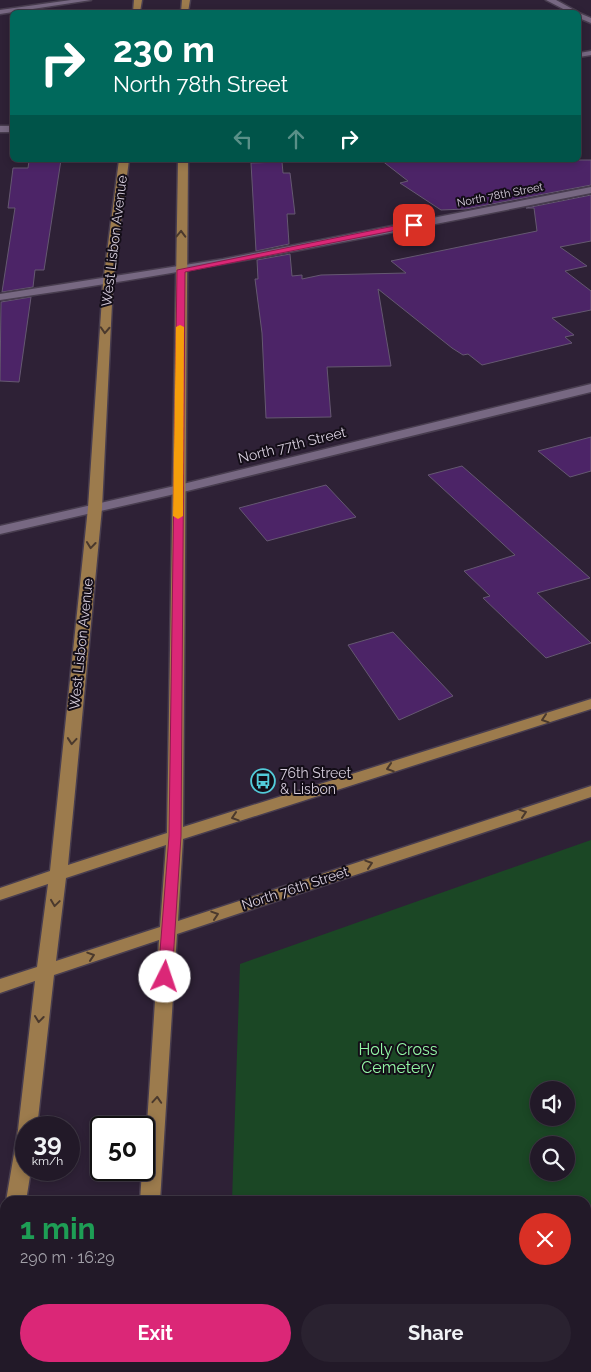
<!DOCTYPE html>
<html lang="en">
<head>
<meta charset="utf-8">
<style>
	:root { --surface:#221928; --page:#2a2230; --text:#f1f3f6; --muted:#a2a0a8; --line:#3f3845; --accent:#db2777 }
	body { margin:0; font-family:Raleway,sans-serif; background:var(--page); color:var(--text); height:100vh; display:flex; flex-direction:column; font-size:19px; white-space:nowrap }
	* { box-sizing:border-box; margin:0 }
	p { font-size:16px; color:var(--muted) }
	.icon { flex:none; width:28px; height:28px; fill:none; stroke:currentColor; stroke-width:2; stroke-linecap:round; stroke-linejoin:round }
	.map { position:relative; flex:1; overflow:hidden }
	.panel { position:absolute; left:0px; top:1196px; width:591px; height:176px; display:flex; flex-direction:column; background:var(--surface); border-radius:15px 15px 0 0; box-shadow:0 2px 8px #0003,0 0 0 1px var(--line) }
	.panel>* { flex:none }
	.top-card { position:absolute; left:10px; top:10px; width:571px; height:152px; border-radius:8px; box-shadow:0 2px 8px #0003,0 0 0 1px var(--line); background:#00695c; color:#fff; overflow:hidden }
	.fabs { position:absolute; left:530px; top:1081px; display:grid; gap:10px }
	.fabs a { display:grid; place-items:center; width:45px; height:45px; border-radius:50%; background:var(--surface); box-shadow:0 2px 8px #0003,0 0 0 1px var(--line); font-size:25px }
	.speed { position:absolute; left:15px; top:1116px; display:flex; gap:10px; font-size:25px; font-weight:700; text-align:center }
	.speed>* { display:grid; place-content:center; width:65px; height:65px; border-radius:50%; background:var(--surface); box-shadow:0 2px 8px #0003,0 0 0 1px var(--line); line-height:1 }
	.speed small { font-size:12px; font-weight:400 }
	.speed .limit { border:2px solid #111; border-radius:8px; background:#fff; color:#111 }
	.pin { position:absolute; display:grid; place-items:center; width:42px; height:42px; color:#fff; margin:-21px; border-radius:10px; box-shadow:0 2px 8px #0006 }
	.me { position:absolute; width:55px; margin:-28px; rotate:4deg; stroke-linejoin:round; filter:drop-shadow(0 0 4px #0008) }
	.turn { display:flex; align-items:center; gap:18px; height:105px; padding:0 20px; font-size:22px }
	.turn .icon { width:65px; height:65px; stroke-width:2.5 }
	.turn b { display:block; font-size:35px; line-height:42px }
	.lanes { display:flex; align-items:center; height:48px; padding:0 20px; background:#0003; justify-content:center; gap:25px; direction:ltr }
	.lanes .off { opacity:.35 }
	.round { display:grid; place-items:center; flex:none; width:52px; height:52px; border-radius:26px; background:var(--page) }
	.summary { display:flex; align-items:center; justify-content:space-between; height:85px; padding:0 20px }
	h1 { font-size:30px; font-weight:700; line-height:38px; color:#1e9e55 }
	.primary-button { display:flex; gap:10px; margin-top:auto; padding:10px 20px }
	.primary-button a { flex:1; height:58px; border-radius:30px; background:var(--accent); color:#fff; font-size:20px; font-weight:700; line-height:58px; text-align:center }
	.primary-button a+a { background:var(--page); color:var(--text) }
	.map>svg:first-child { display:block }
</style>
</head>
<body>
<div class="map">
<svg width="591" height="1372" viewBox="0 0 591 1372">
	<rect width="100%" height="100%" fill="#2e2136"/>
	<path fill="#1b4725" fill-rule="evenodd" d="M591 840V1372H227V1368H586V1201H232L240 964ZM539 1090H566V1118H539ZM539 1145H566V1172H539Z"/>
	<path fill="#4c2467" stroke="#655871" d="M61 160 44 270H35L33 287 2 292 15 208H8L13 168H28L29 161Z
		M381 160H591V185L466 209 441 210 400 183 408 181Z
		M282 162 283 173H290L295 214H287L289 244 256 251 251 163Z
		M591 195V241L560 247 587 266 565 271 591 291V310L552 318 574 335 565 337 572 343 482 365 468 354 463 355 452 348 378 289 391 366 327 367 331 417 266 418 262 333 255 279H258L257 260 290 254 292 276 302 275V279L321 275 406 273 391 261 537 231 534 208H526Z
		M31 297 19 382 0 381 1 302Z
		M591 437V471L570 477 538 451Z
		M462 466 590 578 537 593 591 643 546 658 483 598 490 596 464 571 515 555 428 475Z
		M326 485 356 517 267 541 239 508Z
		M393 632 453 696 399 720 348 645Z"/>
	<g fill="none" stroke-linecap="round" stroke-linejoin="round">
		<g stroke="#483d4f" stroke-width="3">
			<path id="minor" d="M71 0H91L0 14V10Z
				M546 0H556L578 12H569Z
				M579 13 591 18V23L579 18Z
				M591 51V55L579 57V53Z
				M0 126H12V132H0Z
				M591 187V193C395 232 198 272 0 300V294L223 259Z
				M591 384V392L179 493 0 534V526L179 485Z"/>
		</g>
		<g stroke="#483d4f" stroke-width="3">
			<path id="major" d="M134 0H142L140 12H133Z
				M182 0H190L188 12H181Z
				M119 160H129L113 283 102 508 68 865 167 833 178 160H188L183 827 591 699V709L183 839 178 921 591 786V797L177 934 160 1201H140L142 1170H144L159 940 54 975 37 1128H26V1170H31L26 1201H6L18 1130 35 981 0 993V979L37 967 48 884 0 900V888L50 871 88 508 103 283ZM166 845 160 927 56 961 66 878Z
				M5 1271V1323L0 1325V1272Z
				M128 1368H150L149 1372H127Z"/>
		</g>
		<use href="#minor" fill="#776882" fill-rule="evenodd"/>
		<use href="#major" fill="#9c7b4d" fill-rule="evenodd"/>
	</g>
	<defs><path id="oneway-chevron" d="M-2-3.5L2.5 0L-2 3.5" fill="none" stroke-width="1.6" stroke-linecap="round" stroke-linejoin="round" transform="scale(1.25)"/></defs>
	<g stroke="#4a392d">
		<use href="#oneway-chevron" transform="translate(181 234) rotate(-89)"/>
		<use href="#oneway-chevron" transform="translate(105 330) rotate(93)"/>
		<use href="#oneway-chevron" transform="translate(91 545) rotate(96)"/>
		<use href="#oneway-chevron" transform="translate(545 719) rotate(162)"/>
		<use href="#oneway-chevron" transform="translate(72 741) rotate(95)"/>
		<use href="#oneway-chevron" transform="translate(390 768) rotate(162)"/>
		<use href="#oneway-chevron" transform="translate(523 813) rotate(-18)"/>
		<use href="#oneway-chevron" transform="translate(235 817) rotate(162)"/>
		<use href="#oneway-chevron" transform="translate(369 864) rotate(-18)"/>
		<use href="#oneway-chevron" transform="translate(55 903) rotate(98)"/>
		<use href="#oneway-chevron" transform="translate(215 915) rotate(-18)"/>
		<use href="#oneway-chevron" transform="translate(91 956) rotate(-18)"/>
		<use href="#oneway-chevron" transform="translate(39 1019) rotate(97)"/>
		<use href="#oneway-chevron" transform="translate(157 1100) rotate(-86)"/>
	</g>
	<path fill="#db2777" stroke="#8e194d" d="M414 222 417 223V226L185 272 181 836 172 977 165 982 160 981 158 977 169 836 177 270Z"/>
	<path fill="#f59e0b" d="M180 325 184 327 183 516 178 519 173 516 176 327Z"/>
	<defs>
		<g id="bus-ring" transform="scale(1.25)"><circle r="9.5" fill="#130d17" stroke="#52cbd9" stroke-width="1.5"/><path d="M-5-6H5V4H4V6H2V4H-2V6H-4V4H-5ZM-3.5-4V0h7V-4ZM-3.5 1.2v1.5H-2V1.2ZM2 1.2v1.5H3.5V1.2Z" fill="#52cbd9"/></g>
	</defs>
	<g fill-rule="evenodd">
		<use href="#bus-ring" x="263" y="781"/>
	</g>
	<g text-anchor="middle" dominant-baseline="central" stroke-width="4" stroke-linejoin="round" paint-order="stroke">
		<g font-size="11" fill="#d6cddc" stroke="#130d17">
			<text transform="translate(500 195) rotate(-11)">North 78th Street</text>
		</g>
		<g font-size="14" fill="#d6cddc" stroke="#130d17">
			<text transform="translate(114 241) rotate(-83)">West Lisbon Avenue</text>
			<text transform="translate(292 445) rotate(-14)">North 77th Street</text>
			<text transform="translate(81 644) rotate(-84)">West Lisbon Avenue</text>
			<text transform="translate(295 888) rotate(-18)">North 76th Street</text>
		</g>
		<g font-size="14" fill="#d6cddc" stroke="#130d17" text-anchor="start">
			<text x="280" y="773">76th Street<tspan x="280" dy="16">&amp; Lisbon</tspan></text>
		</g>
		<g font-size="16" fill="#93f6a5" stroke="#130d17">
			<text x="398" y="1049">Holy Cross<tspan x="398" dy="18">Cemetery</tspan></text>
		</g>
	</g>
</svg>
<div class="fabs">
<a><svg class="icon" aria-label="sound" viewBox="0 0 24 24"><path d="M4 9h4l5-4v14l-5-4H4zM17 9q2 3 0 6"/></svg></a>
<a><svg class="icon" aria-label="search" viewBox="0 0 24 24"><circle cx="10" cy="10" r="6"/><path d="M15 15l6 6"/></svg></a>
</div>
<div class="speed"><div>39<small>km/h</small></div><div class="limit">50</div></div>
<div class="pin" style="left:414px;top:225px;background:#d93025"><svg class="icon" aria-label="arrive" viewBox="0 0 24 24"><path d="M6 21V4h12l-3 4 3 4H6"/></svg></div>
<svg class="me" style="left:165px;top:977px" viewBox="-20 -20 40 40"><circle r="19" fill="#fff"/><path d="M0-13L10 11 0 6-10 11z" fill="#db2777"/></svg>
<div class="top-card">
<div class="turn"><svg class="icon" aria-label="right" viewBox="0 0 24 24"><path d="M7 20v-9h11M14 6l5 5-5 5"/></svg><div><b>230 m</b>North 78th Street</div></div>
<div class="lanes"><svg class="icon off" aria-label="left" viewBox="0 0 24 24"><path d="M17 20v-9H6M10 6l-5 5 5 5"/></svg><svg class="icon off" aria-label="ahead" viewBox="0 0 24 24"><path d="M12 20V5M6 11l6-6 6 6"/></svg><svg class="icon" aria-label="right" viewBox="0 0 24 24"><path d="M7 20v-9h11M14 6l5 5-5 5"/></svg></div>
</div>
<section class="panel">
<div class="summary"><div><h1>1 min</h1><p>290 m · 16:29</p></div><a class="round" style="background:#d93025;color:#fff"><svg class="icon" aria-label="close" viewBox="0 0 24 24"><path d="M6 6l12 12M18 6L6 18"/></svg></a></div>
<div class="primary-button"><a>Exit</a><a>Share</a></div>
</section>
</div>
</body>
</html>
